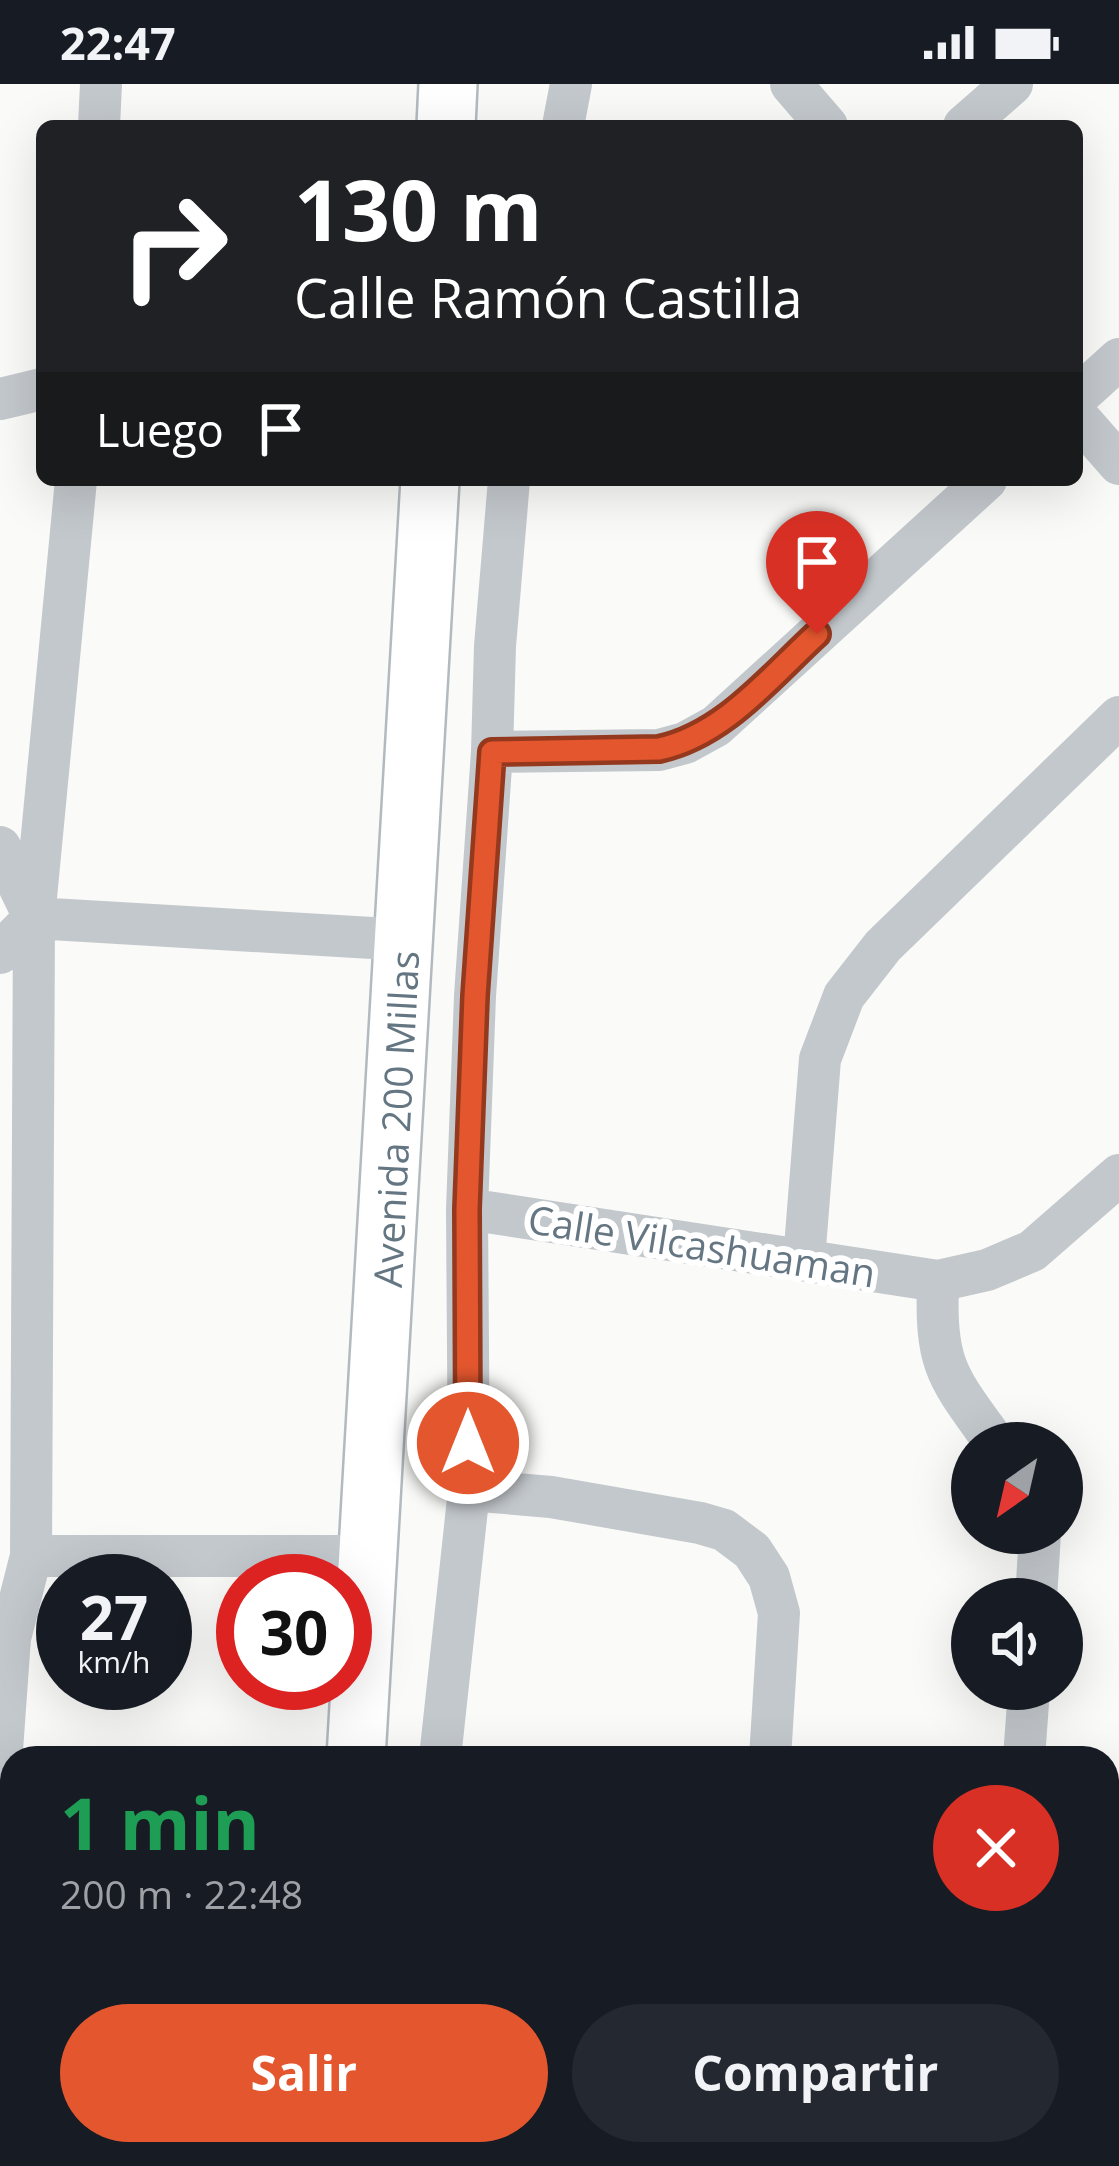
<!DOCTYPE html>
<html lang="es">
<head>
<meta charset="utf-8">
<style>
	:root { --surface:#171b24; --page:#242831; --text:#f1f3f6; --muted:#9ea1a6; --accent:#e4572e }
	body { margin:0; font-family:"Open Sans",sans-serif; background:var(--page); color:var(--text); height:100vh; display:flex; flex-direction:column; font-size:45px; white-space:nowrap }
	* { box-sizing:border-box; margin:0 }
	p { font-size:39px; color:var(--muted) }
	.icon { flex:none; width:66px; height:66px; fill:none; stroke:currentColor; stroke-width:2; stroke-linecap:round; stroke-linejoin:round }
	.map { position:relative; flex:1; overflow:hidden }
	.side { position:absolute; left:0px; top:1662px; width:1119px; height:420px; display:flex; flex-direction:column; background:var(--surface); border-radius:36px 36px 0 0; box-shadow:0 12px 48px #0002 }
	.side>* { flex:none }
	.hud { position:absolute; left:36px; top:36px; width:1047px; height:366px; border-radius:18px; box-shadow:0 12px 48px #0002; background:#202124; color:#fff; overflow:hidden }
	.needle { width:78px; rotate:214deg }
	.buttons { position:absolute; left:951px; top:1338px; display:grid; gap:24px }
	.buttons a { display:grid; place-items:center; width:132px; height:132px; border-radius:50%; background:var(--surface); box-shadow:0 12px 48px #0002; font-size:60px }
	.speed { position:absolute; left:36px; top:1470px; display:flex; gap:24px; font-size:60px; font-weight:700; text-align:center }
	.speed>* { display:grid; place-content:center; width:156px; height:156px; border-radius:50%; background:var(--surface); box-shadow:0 12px 48px #0002; line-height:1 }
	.speed small { font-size:30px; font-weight:400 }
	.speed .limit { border:18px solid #d22; background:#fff; color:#111 }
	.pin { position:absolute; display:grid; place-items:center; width:102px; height:102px; color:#fff; margin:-123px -51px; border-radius:50% 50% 50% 0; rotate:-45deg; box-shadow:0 0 12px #0007 }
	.pin .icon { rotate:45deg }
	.me { position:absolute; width:132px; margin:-66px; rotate:0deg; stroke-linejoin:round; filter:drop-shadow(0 0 9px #0008) }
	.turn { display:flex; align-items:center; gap:42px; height:252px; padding:0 60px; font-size:54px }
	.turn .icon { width:156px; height:156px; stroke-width:2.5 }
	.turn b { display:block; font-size:84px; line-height:102px }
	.then { display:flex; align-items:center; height:114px; padding:0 60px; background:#0003; gap:24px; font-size:45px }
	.round { display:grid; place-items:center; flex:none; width:126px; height:126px; border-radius:63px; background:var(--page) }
	.summary { display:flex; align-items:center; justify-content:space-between; height:204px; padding:0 60px }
	h1 { font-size:72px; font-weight:700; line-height:90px; color:#1e9e55 }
	.primary-button { display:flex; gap:24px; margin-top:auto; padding:24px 60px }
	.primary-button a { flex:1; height:138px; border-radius:72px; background:var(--accent); color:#fff; font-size:48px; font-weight:700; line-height:138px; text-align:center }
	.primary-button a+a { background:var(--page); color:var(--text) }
	.status { display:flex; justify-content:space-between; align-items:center; height:84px; padding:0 60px; background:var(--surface); direction:ltr }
	.status svg { height:33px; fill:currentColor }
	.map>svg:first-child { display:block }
</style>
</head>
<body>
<div class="status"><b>22:47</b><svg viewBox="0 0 49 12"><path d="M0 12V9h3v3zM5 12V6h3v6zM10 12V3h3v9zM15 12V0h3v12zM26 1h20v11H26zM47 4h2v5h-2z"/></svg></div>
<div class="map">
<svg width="1119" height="2082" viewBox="0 0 1119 2082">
	<rect width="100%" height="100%" fill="#fafaf8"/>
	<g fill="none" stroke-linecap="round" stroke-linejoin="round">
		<g stroke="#b3babf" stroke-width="62">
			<path id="secondary" d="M446 42 448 0
				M356 1674 430 396
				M330 2082 331 2070"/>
		</g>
		<path stroke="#c3c8cc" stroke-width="42" d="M791 0 827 42
			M99 42 101 0
			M563 42 571 0
			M964 42 1012 0
			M1077 313 1119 275
			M0 315 42 305
			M1077 332 1119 380
			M492 668 659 666 685 659 716 642 986 396
			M0 763 34 833
			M0 869 34 834 406 856
			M467 1125 938 1197 987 1186 1032 1167 1119 1091
			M804 1176 820 975 844 912 883 862 1119 633
			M938 1197C935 1283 947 1292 995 1359
			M469 1406 551 1413 700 1439 724 1446 752 1467 769 1493 779 1529 770 1674
			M31 1472H369
			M1036 1515 1040 1449
			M440 1674 469 1406 467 1125 475 912 492 668 495 562 509 396
			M1024 1674 1029 1605
			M0 1694 10 1554 31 1472 34 834 76 396
			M1067 2070 1078 2082
			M408 2082V2070
			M745 2082V2070"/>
		<use href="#secondary" stroke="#fff" stroke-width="57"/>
	</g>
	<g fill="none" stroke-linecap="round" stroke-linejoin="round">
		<g stroke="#94391e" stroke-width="30">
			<path id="route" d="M468 1359 467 1125 475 912 492 668 659 665C724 651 770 593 817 550"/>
		</g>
		<use href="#route" stroke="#e4572e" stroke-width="21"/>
	</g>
	<g text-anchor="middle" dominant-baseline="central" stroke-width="12" stroke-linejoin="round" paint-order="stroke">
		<g font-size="39" fill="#657683" stroke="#fff">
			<text transform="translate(395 1035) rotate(-87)">Avenida 200 Millas</text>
			<text transform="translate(702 1161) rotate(9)">Calle Vilcashuaman</text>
		</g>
	</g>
</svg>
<div class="buttons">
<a><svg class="needle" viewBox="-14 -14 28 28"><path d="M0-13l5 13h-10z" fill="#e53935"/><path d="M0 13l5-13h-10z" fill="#9ea1a6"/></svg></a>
<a><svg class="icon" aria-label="sound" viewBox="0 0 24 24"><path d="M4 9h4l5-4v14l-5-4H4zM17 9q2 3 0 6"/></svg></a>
</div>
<div class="speed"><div>27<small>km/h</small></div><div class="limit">30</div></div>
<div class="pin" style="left:817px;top:550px;background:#d93025"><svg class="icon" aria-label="arrive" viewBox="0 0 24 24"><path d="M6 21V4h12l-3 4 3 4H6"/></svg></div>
<svg class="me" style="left:468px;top:1359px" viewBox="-20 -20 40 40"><circle r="17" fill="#e4572e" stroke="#fff" stroke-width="3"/><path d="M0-11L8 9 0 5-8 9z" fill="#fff"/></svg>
<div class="hud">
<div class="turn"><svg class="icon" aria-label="right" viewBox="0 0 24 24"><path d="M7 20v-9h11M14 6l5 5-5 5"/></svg><div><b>130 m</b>Calle Ramón Castilla</div></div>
<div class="then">Luego<svg class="icon" aria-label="arrive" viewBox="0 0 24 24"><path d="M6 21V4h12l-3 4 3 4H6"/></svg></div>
</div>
<section class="side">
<div class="summary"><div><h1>1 min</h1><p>200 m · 22:48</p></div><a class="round" style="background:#d93025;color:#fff"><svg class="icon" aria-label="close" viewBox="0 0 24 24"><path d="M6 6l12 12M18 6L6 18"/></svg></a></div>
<div class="primary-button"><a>Salir</a><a>Compartir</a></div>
</section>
</div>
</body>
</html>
